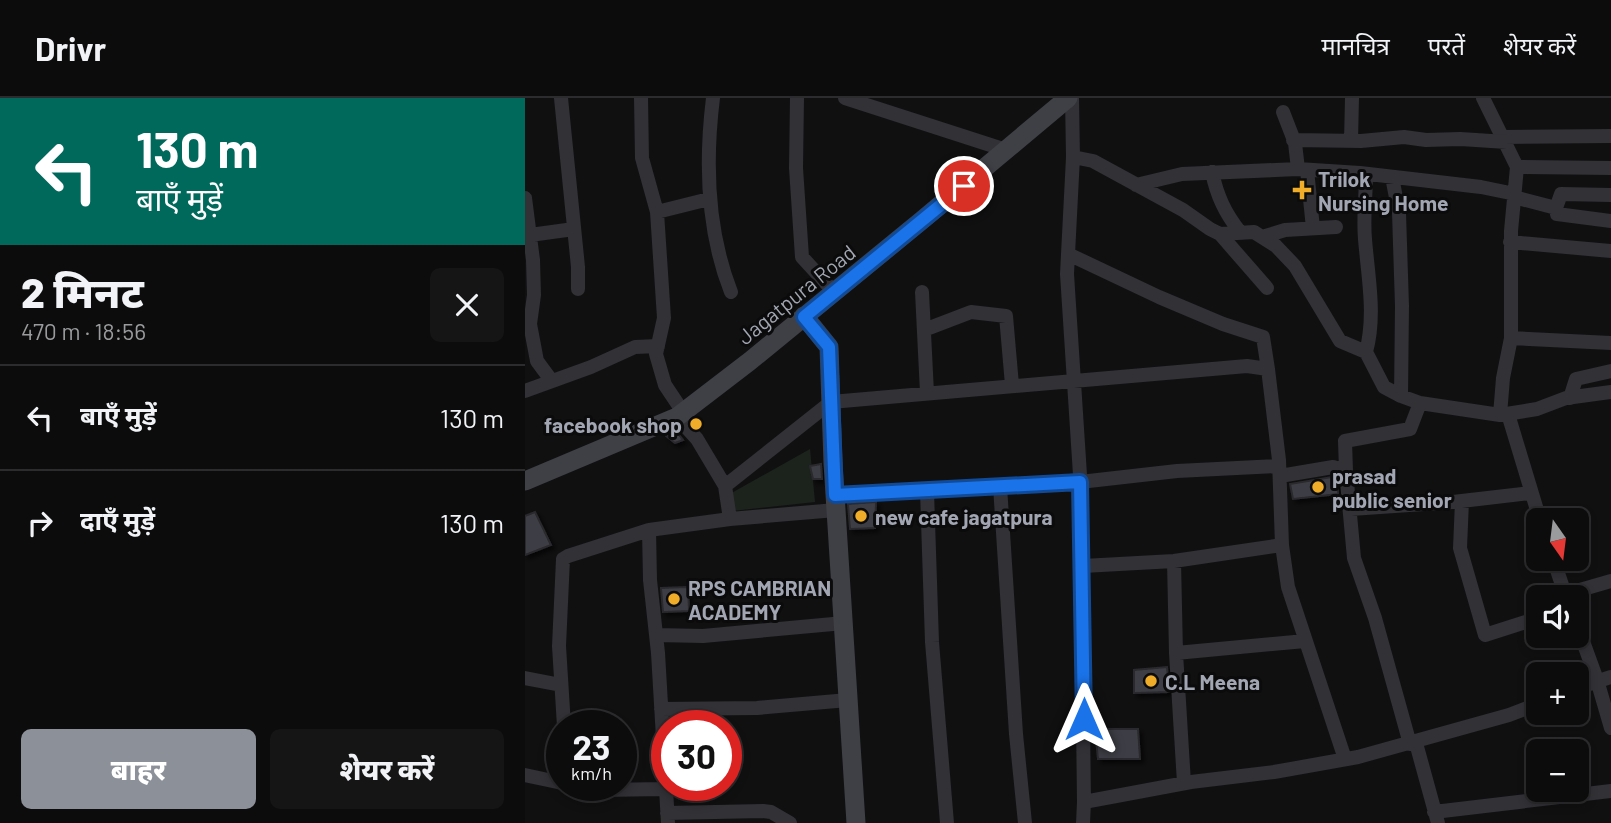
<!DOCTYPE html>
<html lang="hi">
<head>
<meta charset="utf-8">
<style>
	:root { --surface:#0c0c0d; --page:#151516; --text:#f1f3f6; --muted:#9a9b9d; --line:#2c2c2e; --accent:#8c9099 }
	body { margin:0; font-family:Barlow,"Noto Sans Devanagari",sans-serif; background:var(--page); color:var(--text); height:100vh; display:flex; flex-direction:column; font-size:26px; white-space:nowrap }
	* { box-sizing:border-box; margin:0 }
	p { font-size:23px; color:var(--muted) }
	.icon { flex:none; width:38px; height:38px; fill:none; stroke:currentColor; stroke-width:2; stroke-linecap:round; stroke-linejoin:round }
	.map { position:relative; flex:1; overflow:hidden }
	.details { display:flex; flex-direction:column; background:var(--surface); width:525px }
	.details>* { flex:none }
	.hud { background:#00695c; color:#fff; overflow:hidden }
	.needle { width:46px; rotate:166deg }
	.fabs { position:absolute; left:1001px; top:410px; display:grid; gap:14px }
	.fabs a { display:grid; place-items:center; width:63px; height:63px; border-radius:10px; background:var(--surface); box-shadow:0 4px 10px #0003,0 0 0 2px var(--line); font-size:35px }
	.speed { position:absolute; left:21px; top:612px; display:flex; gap:14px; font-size:35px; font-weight:700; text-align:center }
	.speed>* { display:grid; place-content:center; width:91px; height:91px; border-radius:50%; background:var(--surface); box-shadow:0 4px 10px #0003,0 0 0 2px var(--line); line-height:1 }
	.speed small { font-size:18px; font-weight:400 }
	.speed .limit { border:10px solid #d22; background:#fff; color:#111 }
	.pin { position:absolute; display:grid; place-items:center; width:60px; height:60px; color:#fff; margin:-30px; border:4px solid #fff; border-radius:50%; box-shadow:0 2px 7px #0007 }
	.me { position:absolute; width:77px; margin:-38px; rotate:0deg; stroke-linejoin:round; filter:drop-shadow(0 0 5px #0008) }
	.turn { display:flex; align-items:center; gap:24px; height:147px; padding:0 21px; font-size:32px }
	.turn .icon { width:91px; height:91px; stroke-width:2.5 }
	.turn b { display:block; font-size:49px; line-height:60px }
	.round { display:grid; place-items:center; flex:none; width:74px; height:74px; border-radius:10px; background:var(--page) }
	.overview { display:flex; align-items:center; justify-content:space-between; height:119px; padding:0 21px }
	h1 { font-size:42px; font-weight:800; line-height:52px }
	.cta { display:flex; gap:14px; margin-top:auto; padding:14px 21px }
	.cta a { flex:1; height:80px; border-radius:10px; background:var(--accent); color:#fff; font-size:28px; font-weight:800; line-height:80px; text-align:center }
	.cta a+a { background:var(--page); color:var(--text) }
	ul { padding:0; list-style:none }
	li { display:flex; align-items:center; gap:21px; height:105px; padding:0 21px; border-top:2px solid var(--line) }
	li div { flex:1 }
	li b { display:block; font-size:26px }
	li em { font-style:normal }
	header { display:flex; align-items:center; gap:42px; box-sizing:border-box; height:98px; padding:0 35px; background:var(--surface); border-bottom:2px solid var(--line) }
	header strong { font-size:33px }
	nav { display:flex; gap:38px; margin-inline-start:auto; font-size:24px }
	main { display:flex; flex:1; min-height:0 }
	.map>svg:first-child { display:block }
</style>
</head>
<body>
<header>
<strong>Drivr</strong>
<nav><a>मानचित्र</a><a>परतें</a><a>शेयर करें</a></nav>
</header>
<main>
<section class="details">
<div class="hud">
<div class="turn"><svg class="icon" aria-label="left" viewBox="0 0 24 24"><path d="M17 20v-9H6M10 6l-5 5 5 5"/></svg><div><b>130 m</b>बाएँ मुड़ें</div></div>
</div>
<div class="overview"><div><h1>2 मिनट</h1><p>470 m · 18:56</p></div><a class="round"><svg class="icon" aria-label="close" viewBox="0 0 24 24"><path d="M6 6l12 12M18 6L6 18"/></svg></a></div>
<ul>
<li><svg class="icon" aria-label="left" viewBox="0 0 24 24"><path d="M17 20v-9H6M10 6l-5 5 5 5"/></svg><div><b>बाएँ मुड़ें</b></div><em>130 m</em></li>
<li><svg class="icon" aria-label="right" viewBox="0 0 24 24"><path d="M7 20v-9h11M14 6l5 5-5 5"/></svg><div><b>दाएँ मुड़ें</b></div><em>130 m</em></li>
</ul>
<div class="cta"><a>बाहर</a><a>शेयर करें</a></div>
</section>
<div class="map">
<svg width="1086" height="725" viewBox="0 0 1086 725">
	<defs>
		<filter id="shadow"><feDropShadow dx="3.5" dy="3.5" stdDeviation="2" flood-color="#0009"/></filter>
	</defs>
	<rect width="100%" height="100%" fill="#101011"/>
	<path fill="#1c231d" d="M285 351 290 404 207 413 203 397Z"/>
	<path fill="#3e3e44" stroke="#2a2a2d" stroke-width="2" filter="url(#shadow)" d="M151 333 158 342 150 345 140 337Z
		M296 366 297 381H288L285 368Z
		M807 379 812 380 813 396 768 401 765 386Z
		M351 404 350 430 325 431 323 406Z
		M10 414 26 447 0 457V418Z
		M163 489 164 513 138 514 136 490Z
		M642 569 644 594 609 595V572Z
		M570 631H613L615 661H573Z"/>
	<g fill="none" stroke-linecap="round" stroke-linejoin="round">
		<path stroke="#313136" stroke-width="14" d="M36 0 53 169V191
			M116 0 117 60 132 114 139 220 131 256 140 287 158 314
			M188 0C180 65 182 133 206 194
			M272 0 271 70 277 159 309 194
			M320 0 481 52
			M547 0 548 59 542 176 555 377 559 704
			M958 0 992 69 986 133V240L978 280 975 317
			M758 14 770 45 773 71
			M979 39 1086 38
			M768 42 836 43 879 39 901 42 935 41 982 44
			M826 43 827 0
			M548 59 568 63 658 112 685 131 695 136 729 134 751 148 770 168 815 243 841 254 859 289 876 298 895 305 975 317 1012 311 1041 300 1086 294
			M992 69 1086 70
			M782 72 788 130
			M687 74C692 98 700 115 715 134
			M867 79 874 115 877 208 876 298
			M611 87 657 76 773 71 835 75 956 89 990 96
			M989 99 1031 110 1032 116 1086 123
			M0 100 8 162 9 197 5 226 12 263 26 282
			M1031 110 1036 96 1086 97
			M132 114 184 101
			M695 136 742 190
			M5 137 49 131
			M737 139 760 132 811 129
			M985 144 1086 153
			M543 156 634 199 698 226 738 239 743 271
			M397 194 402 295
			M399 232 446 214 481 218 487 287
			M986 240 1086 245
			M841 254C851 217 843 179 840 141 838 120 841 97 841 76
			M0 293 66 269 110 249 133 248
			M1045 300 1051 281 1086 273
			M983 316 1015 422
			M152 319 172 341 200 388 205 421
			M821 373 820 343 885 331 895 305
			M755 378 808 369 821 373 829 460 850 520 885 646
			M200 388 306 304 722 268 743 271 754 362 757 447 763 489 820 661
			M475 388 491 636 500 725
			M402 393 407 544 422 725
			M310 397 555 384 652 373 754 368
			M937 403 935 450 960 537 1013 520
			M826 411 928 404 1006 395
			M1028 460 1041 499
			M649 463 651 555 659 685
			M558 468 649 463 757 447
			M1041 496 1086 483
			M1052 527 1072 582 1086 630
			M131 537 178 538 319 525
			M651 555 780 543
			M0 580 36 587
			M1052 590 1086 579
			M136 611 232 610 323 602
			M39 628 34 548 38 461 43 458 124 432
			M891 645 913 725
			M0 677 37 685
			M49 688 75 692 140 691
			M909 714 1086 693
			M142 715 238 713 246 714 265 725
			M143 725 133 555 125 482 124 432 205 421 311 412
			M558 725 559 704 666 684 749 674 833 659 984 617 1013 606"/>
		<path stroke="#3f4046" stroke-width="19" d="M279 218 304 249 308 365 331 725
			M0 383 152 319 225 263 396 123 543 0"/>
	</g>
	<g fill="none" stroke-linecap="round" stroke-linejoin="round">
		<g stroke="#114b97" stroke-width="18">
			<path id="route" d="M439 88 279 219 304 249 310 397 555 384 559 621"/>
		</g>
		<use href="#route" stroke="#1a73e8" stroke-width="12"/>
	</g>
	<g fill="#f0ad29" stroke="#0b0b0c" stroke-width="2.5">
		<path d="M773.5 81.5h7v7h7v7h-7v7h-7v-7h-7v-7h7z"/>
		<circle cx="171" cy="326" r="7"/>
		<circle cx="793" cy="389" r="7"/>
		<circle cx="336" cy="418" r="7"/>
		<circle cx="149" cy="501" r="7"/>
		<circle cx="626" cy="583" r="7"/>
	</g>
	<g text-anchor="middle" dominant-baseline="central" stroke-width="6" stroke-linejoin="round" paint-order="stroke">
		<g font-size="21" font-weight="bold" fill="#a1a6b2" stroke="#0b0b0c" text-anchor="start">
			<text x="793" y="80">Trilok<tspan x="793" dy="24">Nursing Home</tspan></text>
			<text x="157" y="326" text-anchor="end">facebook shop</text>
			<text x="807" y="377">prasad<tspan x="807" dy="24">public senior</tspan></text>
			<text x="350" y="418">new cafe jagatpura</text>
			<text x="163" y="489">RPS CAMBRIAN<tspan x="163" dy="24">ACADEMY</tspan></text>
			<text x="640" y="583">C.L Meena</text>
		</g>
		<g font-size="21" fill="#a1a6b2" stroke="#0b0b0c">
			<text transform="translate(271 196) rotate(-39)">Jagatpura Road</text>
		</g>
	</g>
</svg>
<div class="fabs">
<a><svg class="needle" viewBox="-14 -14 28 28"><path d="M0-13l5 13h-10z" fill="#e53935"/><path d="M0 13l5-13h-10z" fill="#9a9b9d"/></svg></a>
<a><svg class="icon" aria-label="sound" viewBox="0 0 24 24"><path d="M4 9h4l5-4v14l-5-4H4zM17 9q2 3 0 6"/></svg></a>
<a>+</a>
<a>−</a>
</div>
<div class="speed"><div>23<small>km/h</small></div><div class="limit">30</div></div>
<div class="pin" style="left:439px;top:88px;background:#d93025"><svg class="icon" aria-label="arrive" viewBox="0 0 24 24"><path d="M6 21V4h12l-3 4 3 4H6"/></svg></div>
<svg class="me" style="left:559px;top:621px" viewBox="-20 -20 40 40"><path d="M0-17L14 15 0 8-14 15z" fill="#1a73e8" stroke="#fff" stroke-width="4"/></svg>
</div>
</main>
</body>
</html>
